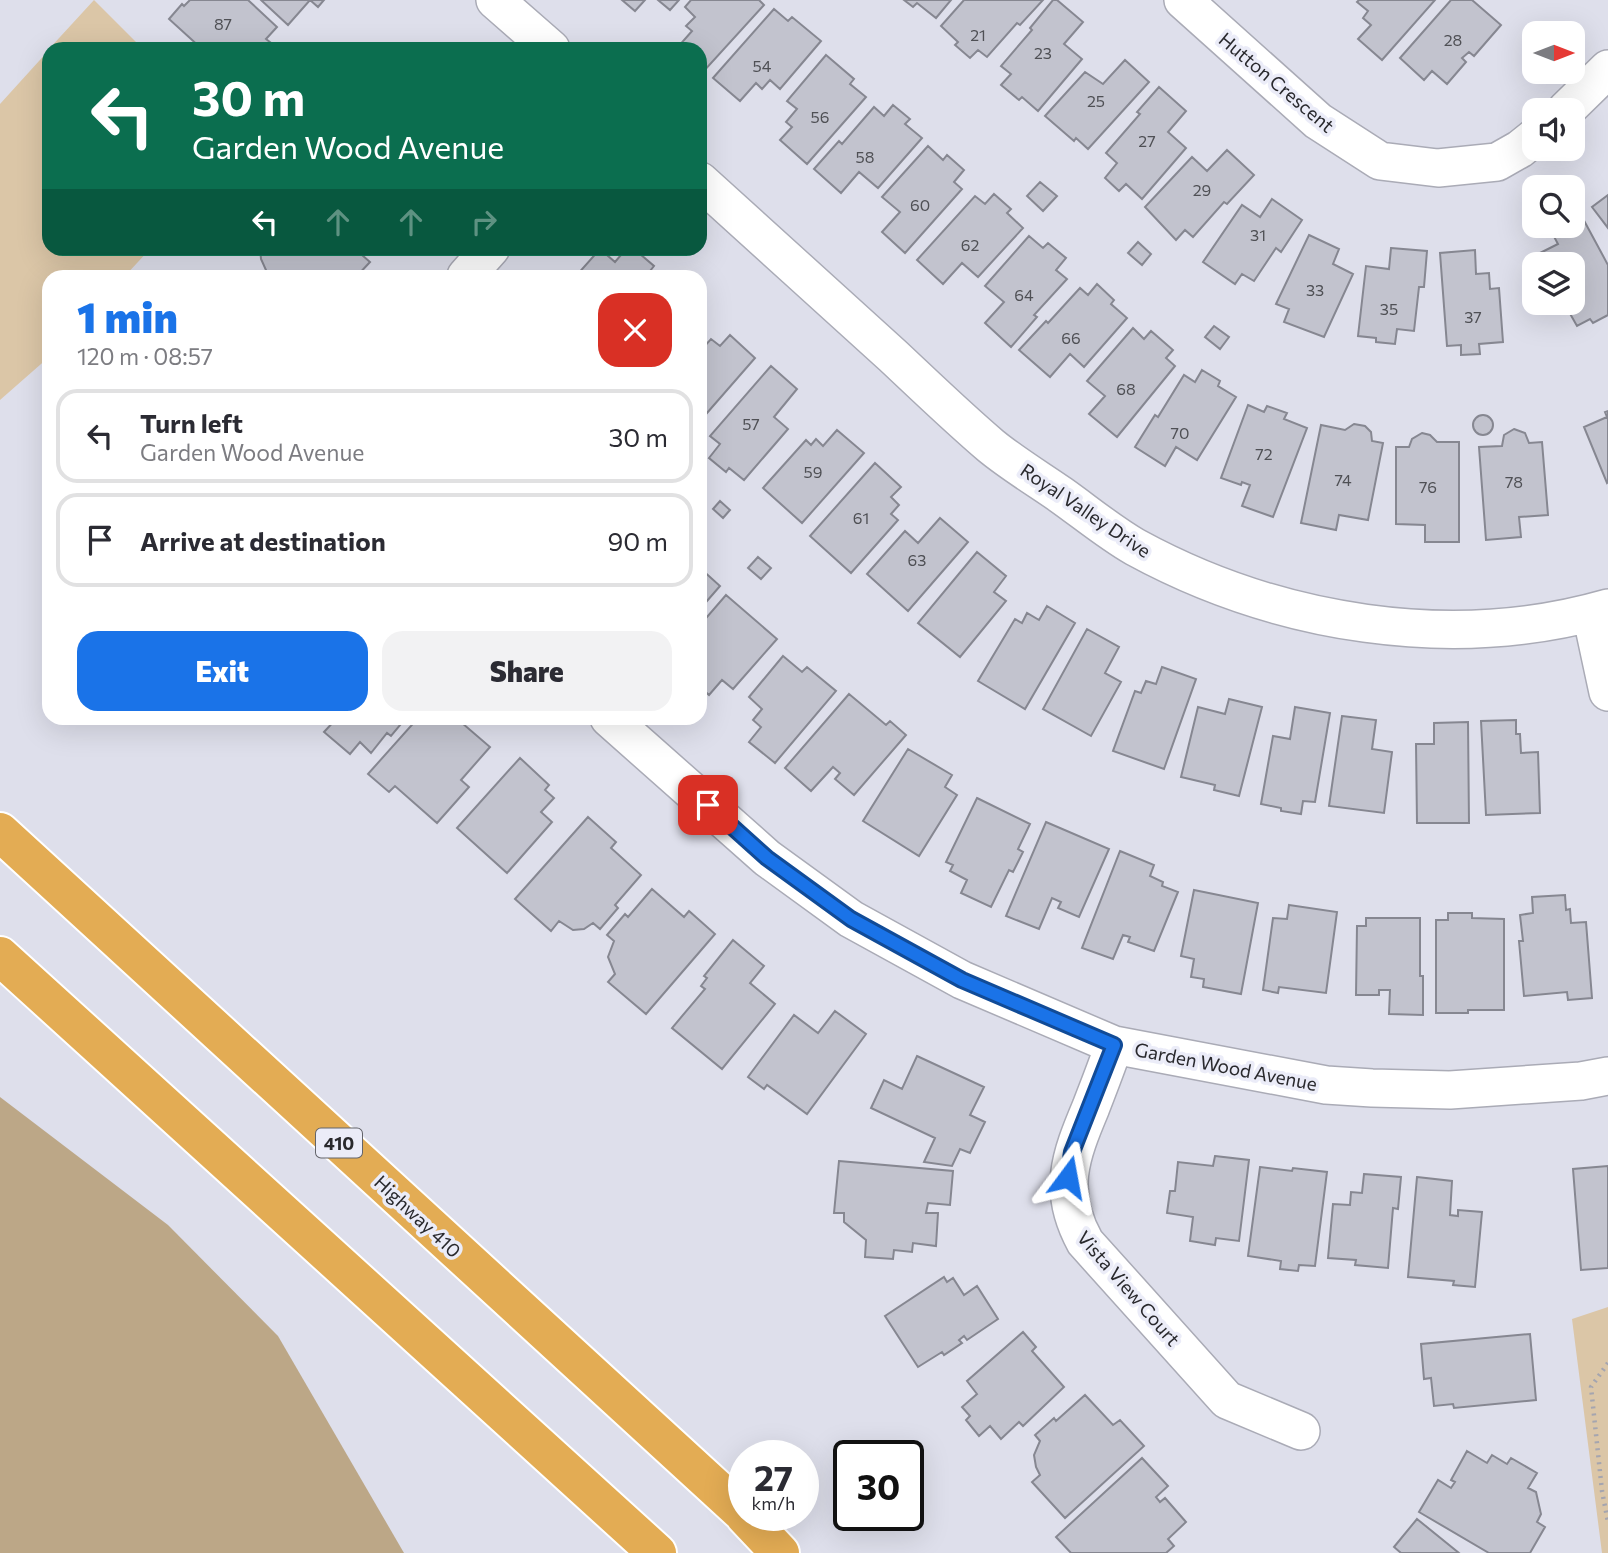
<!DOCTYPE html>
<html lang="en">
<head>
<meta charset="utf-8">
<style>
	:root { --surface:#fff; --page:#f2f2f3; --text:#2b2b33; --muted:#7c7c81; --line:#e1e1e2; --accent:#1a73e8 }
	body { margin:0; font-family:Commissioner,sans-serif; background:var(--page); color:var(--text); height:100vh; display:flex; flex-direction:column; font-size:26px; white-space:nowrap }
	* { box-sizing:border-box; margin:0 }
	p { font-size:23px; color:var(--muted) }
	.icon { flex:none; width:38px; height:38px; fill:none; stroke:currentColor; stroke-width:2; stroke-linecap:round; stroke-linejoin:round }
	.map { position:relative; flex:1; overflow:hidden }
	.panel { position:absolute; left:42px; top:270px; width:665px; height:455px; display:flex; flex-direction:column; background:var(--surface); border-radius:21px; box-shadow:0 7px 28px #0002 }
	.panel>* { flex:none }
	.guide { position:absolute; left:42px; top:42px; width:665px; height:214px; border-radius:21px; box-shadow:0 7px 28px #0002; background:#0b6e4f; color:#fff; overflow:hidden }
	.needle { width:46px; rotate:90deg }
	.fabs { position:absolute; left:1522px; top:21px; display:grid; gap:14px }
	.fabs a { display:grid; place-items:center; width:63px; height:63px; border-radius:14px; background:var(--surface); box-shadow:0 7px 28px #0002; font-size:35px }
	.speed { position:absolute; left:728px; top:1440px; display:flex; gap:14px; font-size:35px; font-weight:700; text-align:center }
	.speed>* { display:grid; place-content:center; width:91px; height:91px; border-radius:50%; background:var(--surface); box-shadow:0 7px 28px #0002; line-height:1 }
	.speed small { font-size:18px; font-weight:400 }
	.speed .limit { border:4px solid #111; border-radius:10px; background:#fff; color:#111 }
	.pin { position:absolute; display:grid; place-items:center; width:60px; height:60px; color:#fff; margin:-30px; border-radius:14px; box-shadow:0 4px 10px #0006 }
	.me { position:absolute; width:77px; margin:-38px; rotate:13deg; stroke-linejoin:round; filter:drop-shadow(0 0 5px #0008) }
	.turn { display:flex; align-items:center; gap:24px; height:147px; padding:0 35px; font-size:32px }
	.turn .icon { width:91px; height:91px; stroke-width:2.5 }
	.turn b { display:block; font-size:49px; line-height:60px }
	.lanes { display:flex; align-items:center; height:66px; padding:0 35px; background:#0003; justify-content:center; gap:35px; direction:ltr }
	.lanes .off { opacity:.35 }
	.round { display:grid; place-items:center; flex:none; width:74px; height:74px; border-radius:21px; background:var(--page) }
	.overview { display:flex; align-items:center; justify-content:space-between; height:119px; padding:0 35px }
	h1 { font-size:42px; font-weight:800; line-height:52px; color:var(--accent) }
	.action { display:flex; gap:14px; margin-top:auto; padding:14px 35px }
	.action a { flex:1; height:80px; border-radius:21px; background:var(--accent); color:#fff; font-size:28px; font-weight:800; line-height:80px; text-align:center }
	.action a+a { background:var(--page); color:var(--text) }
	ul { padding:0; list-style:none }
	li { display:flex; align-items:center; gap:21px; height:94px; margin:0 14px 10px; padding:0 21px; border:4px solid var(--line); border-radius:21px }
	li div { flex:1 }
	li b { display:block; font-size:26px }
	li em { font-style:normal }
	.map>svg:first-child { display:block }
</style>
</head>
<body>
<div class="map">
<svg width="1608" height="1553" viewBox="0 0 1608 1553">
	<rect width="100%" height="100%" fill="#dedfeb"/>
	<path fill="#dbc6a7" d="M94 0 143 49H49Z
		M49 50V248L150 249 125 276H49V357L0 400V104Z
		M1608 1307V1553H1602L1572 1319Z"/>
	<path fill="#bca787" d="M0 1097 168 1225 278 1336 404 1553H0Z"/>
	<path fill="#c2c3ce" stroke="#868791" stroke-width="2" d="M190 0H248L277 27 266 39 271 43 274 49H202L169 19 182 4 184 6Z
		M261 0H324L318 7 310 0 288 25Z
		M622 0H645L635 11Z
		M658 0H679L670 10Z
		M691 0H759L764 5 703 72 700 68V49L677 48 692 31 686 26 695 17 685 7Z
		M904 0H951L936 18 917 3 913 7Z
		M964 0H1043L1020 25 1017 23 987 57 978 50 970 58 955 45 958 42 941 26Z
		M1053 0H1057L1083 22 1064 44 1082 59 1038 111 1022 97 1019 100 1001 85 1011 74 1001 66 1032 30 1030 28Z
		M1359 0H1435L1382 60 1358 39 1371 25 1363 18 1368 11 1357 2Z
		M1451 0H1472L1501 25 1474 56 1469 52 1462 58 1466 62 1447 84 1432 71 1424 80 1400 58Z
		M774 9 788 21 792 17 821 41 780 89 770 80 762 89 756 83 740 101 713 78Z
		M826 55 854 79 850 84 866 97 807 164 780 140 792 127 786 122 797 109 787 101Z
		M1125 60 1149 82 1088 149 1076 138 1074 141 1045 116 1085 72 1103 84Z
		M1159 87 1186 111 1168 132 1186 148 1142 199 1126 184 1119 191 1105 178 1117 163 1106 153 1140 114 1137 112Z
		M893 105 910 119 905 124 922 138 878 188 859 172 841 193 814 169 839 141 842 144 874 107 884 116Z
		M928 146 943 160 947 155 964 170 954 182 962 189 905 253 882 232 900 212 882 197Z
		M1227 150 1254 175 1227 204 1224 202 1193 237 1185 230 1176 240 1145 207 1192 157 1207 171Z
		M1040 182 1057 196 1043 211 1027 196Z
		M994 194 1011 209 1007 213 1023 228 978 277 962 263 943 284 917 260 975 196 985 204Z
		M1608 195V228L1592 207Z
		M1272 199 1302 220 1281 252 1276 248 1254 281 1242 274 1235 284 1203 262 1242 205 1260 217Z
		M1581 215 1608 265V315L1593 323 1590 319 1577 326 1564 303H1573V264H1544L1538 254 1558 244 1551 231 1561 226H1573V219Z
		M1309 235 1339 249 1333 264 1353 274 1324 337 1284 322 1289 309 1276 304Z
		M1029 236 1043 248 1048 243 1066 258 1056 270 1067 279 1034 315 1037 317 1011 347 985 323 1004 302 985 286Z
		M1138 242 1151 254 1142 265 1128 253Z
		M260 248H354L370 262 357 276H260L266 270 261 259Z
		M627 248H633L654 266 646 276H576L600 249 615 262Z
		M1391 248 1427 251 1424 287H1419L1414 331 1397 329 1395 344 1376 342V338L1358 336 1366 266 1389 269Z
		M1475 250 1476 274 1489 273 1490 289 1499 288 1503 342 1479 344 1480 354 1461 355V345L1447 346 1440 253Z
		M1097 284 1114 300 1111 304 1127 318 1084 367 1070 354 1050 377 1019 350 1046 321 1048 323 1080 288 1088 295Z
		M1214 326 1229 337 1220 349 1205 337Z
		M1133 328 1144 339 1151 331 1173 350 1166 358 1175 366 1117 437 1089 414 1105 396 1087 381Z
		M730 335 755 358 700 421V347L702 349 711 339 720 346Z
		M771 366 797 389 774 417 788 429 744 480 729 468 726 472 709 458 720 444 710 436Z
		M1202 370 1220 381 1218 386 1236 397 1197 460 1176 447 1165 466 1135 447 1155 415 1158 417 1184 375 1195 382Z
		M1248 405 1264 412 1267 406 1287 413 1284 419 1307 428 1273 517 1242 506 1250 485 1242 482 1241 485 1221 478Z
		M1608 411V482L1607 483 1584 427 1607 417 1605 412Z
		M1473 425a10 10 0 1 1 20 0a10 10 0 1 1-20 0Z
		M1354 424 1365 426 1371 432 1372 441 1383 443 1368 520 1339 515 1336 530 1301 523 1321 425 1345 430Z
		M1514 429 1525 433 1529 443 1542 442 1548 515 1519 517 1521 537 1486 540 1479 447 1502 446 1504 435Z
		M837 430 864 453 802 523 763 488 806 440 811 445 816 439 823 446Z
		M1422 433 1430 435 1437 442H1459V542H1425V525L1396 524V447H1409L1412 439Z
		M875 463 901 487 891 497 899 505 891 514 898 520 851 573 810 536Z
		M720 501 730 510 723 518 713 509Z
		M940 518 968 542 908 611 867 574 905 531 918 543Z
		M977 552 1006 576 994 592 1006 601 960 657 918 623Z
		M758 557 771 568 761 579 748 568Z
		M700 568 720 586 700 609Z
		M726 595 777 639 733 689 722 680 709 695 700 687V625Z
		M1047 606 1075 623 1025 709 978 681 1015 619 1022 623 1027 613 1039 620Z
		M1087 629 1119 647 1105 673 1121 682 1091 736 1043 709Z
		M783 656 802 672 807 667 836 691 775 763 749 742 761 727 753 720 762 709 749 697Z
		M1162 667 1196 679 1164 769 1113 751 1135 691 1141 693 1146 681 1156 684Z
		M849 694 886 725 890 721 906 735 854 795 835 779 840 773 833 767 811 791 785 768Z
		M1229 699 1262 707 1239 796 1214 790 1215 785 1181 777 1198 707 1225 714Z
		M1295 707 1330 713 1315 802 1303 801 1301 814 1281 811V808L1261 804 1273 736 1290 739Z
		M1342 716 1376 720 1372 749 1392 752 1384 813 1329 806Z
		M337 718H406L391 736 387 733 371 753 360 742 350 754 324 732Z
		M418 718H461L465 720 462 723 490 747 461 780 469 787 437 823 395 786 389 792 368 774Z
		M1516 720V734H1520L1521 753 1538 752 1540 813 1486 815 1481 721Z
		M1468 722 1469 823H1417L1416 744H1434V723Z
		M908 749 952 775 945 787 957 795 919 856 863 821Z
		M520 758 549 785 545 790 554 798 541 812 552 822 507 873 457 828Z
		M977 798 1030 824 1018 849 1023 852 1013 872 1009 870 991 907 961 893 967 880 950 871 953 865 946 862Z
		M588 817 616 842 611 848 641 875 615 905 618 908 600 929 593 923 584 929 573 930 559 921 551 931 515 899Z
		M1046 822 1109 849 1079 917 1058 908 1061 902 1052 898 1039 929 1006 916Z
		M1120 851 1154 865 1150 876 1163 882 1162 886 1178 892 1154 951 1128 942 1130 937 1123 935 1113 959 1082 948Z
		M652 889 684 917 689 911 715 934 646 1014 608 982 615 974 608 957 614 941 607 935 625 914 628 917Z
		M1194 890 1258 903 1241 994 1203 987 1204 979 1191 977 1194 959 1181 956Z
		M1565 895 1566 910 1570 909 1571 923 1586 922 1592 998 1568 1000 1567 992 1524 996 1519 941H1523L1520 915 1533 913 1532 897Z
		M1289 905 1337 912 1326 993 1279 987 1278 993 1263 990 1273 918 1287 919Z
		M1448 913H1472V918L1504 919V1010H1468V1013H1436V920H1448Z
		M1366 918H1420V976H1423V1015L1389 1014 1390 990H1379V995H1356L1357 926H1366Z
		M733 940 764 966 750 983 775 1004 722 1069 672 1028 705 989 701 986 707 978 704 976Z
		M835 1011 866 1034 807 1114 767 1085 764 1089 748 1077 794 1015 818 1033Z
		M917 1056 984 1087 970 1115 985 1122 970 1153 960 1149 952 1166 924 1162 935 1138 871 1108 884 1080 902 1089Z
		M1215 1156 1249 1160 1239 1241 1216 1238 1215 1245 1190 1241 1193 1217 1167 1213 1170 1191H1175L1178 1162 1213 1166Z
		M839 1161 953 1171 950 1205 928 1203 926 1213H938L936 1246 913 1243 912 1252 894 1250 893 1259 865 1257 866 1240 844 1222V1213H834Z
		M1608 1166V1268L1581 1270 1573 1169Z
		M1260 1167 1292 1171 1293 1168 1327 1172 1315 1266 1299 1265 1298 1271 1280 1269 1281 1261 1248 1256Z
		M1364 1174 1401 1177 1398 1209 1393 1208 1388 1268 1355 1265 1356 1260 1328 1258 1333 1204 1350 1205 1351 1192 1362 1193Z
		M1417 1177 1452 1181 1450 1215 1458 1216V1210L1482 1212 1475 1287 1453 1285 1454 1281 1408 1277Z
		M944 1277 947 1282 953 1278 964 1295 977 1286 998 1319 967 1340 964 1336 959 1340 962 1343 944 1355 942 1352 918 1367 885 1316Z
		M1023 1332 1036 1347 1032 1351 1064 1387 1023 1426 1019 1422 1001 1439 990 1426 979 1436 966 1420 970 1416 962 1407 977 1394 967 1381Z
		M1530 1334 1536 1400 1454 1408 1453 1404 1434 1406 1431 1378 1424 1379 1421 1344Z
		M1085 1395 1113 1425 1120 1420 1144 1446 1065 1518 1032 1482 1040 1475 1036 1467 1034 1455 1040 1441 1035 1435 1054 1418 1056 1421Z
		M1467 1451 1487 1463 1492 1455 1507 1464 1511 1458 1537 1473 1528 1488 1536 1492 1541 1514 1537 1522 1545 1527 1530 1553H1489L1419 1512 1438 1480 1451 1488 1455 1482 1451 1480Z
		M1142 1458 1168 1486 1156 1497 1160 1502 1165 1498 1186 1522 1168 1539 1174 1546 1166 1553H1071L1056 1537Z
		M1417 1519 1459 1553H1401L1394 1547Z"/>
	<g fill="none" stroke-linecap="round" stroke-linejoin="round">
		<g stroke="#aaabb6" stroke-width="40">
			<path id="street" d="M495 0 551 49
				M1183 0 1318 121 1380 161 1438 168 1497 162 1520 149 1535 137
				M1566 110 1608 69
				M700 181C764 239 829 298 893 356 925 386 957 417 991 446 1013 464 1038 479 1061 495 1085 512 1109 532 1135 547 1276 624 1451 653 1608 608
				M466 276 491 248
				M1591 613 1608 692
				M609 718 767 858 851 919 962 980 1114 1045 1326 1085 1372 1088 1450 1090 1581 1081 1608 1076
				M1114 1045C1107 1066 1099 1086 1091 1107 1070 1157 1057 1191 1085 1242L1227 1400 1301 1431"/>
		</g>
		<g stroke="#fff" stroke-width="42">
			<path id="highway" d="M0 832 744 1514
				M0 956 657 1553
				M745 1516 780 1553"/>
		</g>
		<path stroke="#a5a5af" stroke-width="4.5" stroke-dasharray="2 5" stroke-linecap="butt" d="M1608 1363 1591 1387 1602 1491 1608 1522"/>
		<use href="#street" stroke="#fff" stroke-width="37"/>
		<use href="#highway" stroke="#e3ac54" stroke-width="38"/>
	</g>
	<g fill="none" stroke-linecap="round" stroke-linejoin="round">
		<g stroke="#114b97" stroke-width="18">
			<path id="route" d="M708 805 767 858 851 919 962 980 1114 1045 1072 1152 1068 1177"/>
		</g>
		<use href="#route" stroke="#1a73e8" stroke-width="12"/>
	</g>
	<g text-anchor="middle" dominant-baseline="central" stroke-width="7" stroke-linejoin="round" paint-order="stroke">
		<g font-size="16" fill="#4f5055">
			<text x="223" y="23">87</text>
			<text x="978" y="34">21</text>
			<text x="1453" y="39">28</text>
			<text x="1043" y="52">23</text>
			<text x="762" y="65">54</text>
			<text x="1096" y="100">25</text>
			<text x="820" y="116">56</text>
			<text x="1147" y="140">27</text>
			<text x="865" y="156">58</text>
			<text x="1202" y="189">29</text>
			<text x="920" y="204">60</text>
			<text x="1258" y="234">31</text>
			<text x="970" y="244">62</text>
			<text x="1315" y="289">33</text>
			<text x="1024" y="294">64</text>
			<text x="1389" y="308">35</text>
			<text x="1473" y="316">37</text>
			<text x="1071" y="337">66</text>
			<text x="1126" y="388">68</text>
			<text x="751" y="423">57</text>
			<text x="1180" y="432">70</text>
			<text x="1264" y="453">72</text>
			<text x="813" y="471">59</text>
			<text x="1343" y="479">74</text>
			<text x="1514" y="481">78</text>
			<text x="1428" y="486">76</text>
			<text x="861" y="517">61</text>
			<text x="917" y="559">63</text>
		</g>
		<rect fill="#ebecf8" stroke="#63646a" stroke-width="2" x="316" y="1128.5" width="46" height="29" rx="5"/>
		<g font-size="18" font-weight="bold" fill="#29292d">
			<text x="339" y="1143">410</text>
		</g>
		<g font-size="19" fill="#29292d" stroke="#ebecf8">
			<text transform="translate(1277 82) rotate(40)">Hutton Crescent</text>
			<text transform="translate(1086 510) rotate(34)">Royal Valley Drive</text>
			<text transform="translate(1226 1066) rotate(11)">Garden Wood Avenue</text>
			<text transform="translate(418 1216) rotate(43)">Highway 410</text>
			<text transform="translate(1129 1288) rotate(49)">Vista View Court</text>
		</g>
	</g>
</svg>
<div class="fabs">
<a><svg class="needle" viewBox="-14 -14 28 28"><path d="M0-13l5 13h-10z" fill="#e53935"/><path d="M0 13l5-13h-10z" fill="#7c7c81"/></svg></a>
<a><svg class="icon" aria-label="sound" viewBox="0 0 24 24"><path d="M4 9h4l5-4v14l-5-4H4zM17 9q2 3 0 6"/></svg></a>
<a><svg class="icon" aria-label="search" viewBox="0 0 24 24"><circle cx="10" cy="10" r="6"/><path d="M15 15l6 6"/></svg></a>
<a><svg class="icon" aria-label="layers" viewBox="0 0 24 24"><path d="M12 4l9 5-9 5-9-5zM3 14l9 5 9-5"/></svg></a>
</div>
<div class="speed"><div>27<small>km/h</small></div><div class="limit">30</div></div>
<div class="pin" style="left:708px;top:805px;background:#d93025"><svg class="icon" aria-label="arrive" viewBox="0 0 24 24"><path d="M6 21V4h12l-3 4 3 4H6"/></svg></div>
<svg class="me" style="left:1068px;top:1177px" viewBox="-20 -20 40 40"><path d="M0-17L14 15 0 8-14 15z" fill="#1a73e8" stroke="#fff" stroke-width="4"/></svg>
<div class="guide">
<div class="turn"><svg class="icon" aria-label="left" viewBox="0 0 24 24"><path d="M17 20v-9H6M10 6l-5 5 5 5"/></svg><div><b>30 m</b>Garden Wood Avenue</div></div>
<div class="lanes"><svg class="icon" aria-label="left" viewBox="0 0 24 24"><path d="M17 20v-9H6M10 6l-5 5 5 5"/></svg><svg class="icon off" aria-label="ahead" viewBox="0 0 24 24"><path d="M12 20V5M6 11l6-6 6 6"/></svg><svg class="icon off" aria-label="ahead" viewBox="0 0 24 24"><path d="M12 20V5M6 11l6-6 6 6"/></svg><svg class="icon off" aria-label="right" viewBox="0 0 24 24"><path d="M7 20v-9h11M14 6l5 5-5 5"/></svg></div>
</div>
<section class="panel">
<div class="overview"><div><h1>1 min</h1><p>120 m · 08:57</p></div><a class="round" style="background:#d93025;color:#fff"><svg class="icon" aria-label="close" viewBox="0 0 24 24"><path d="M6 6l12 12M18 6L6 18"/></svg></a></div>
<ul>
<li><svg class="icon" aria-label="left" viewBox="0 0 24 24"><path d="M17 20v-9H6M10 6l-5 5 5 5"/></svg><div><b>Turn left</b><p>Garden Wood Avenue</p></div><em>30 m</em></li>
<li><svg class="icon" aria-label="arrive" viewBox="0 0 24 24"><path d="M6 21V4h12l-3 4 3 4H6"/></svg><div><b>Arrive at destination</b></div><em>90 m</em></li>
</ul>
<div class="action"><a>Exit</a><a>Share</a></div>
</section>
</div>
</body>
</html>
